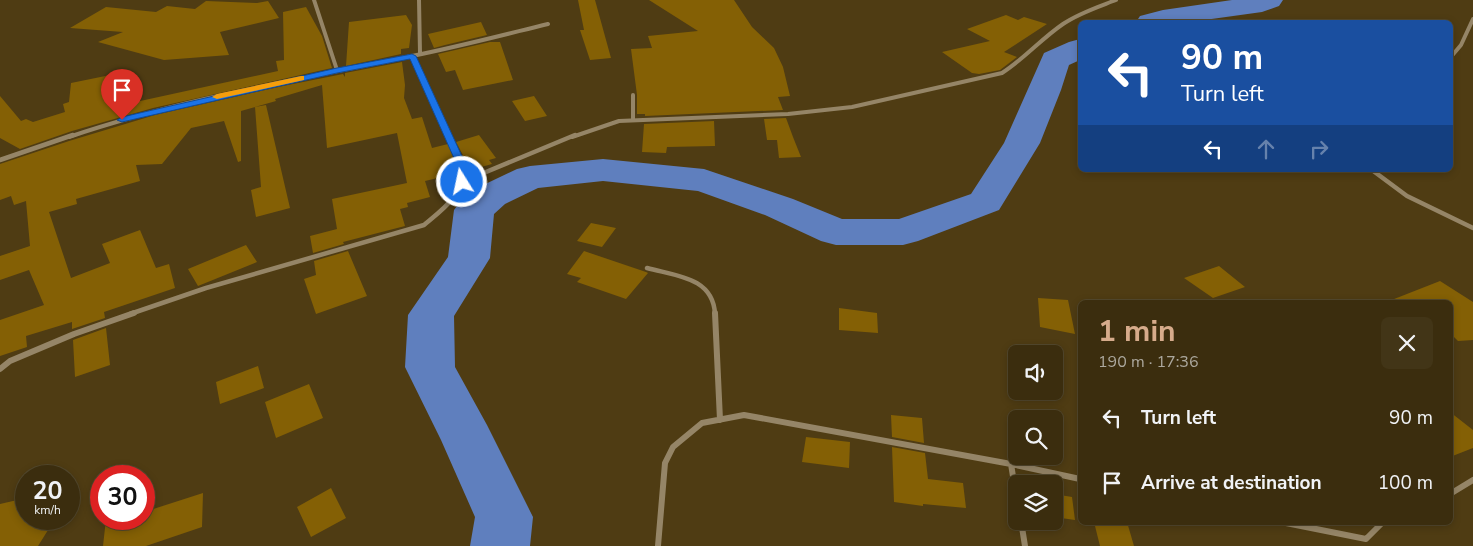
<!DOCTYPE html>
<html lang="en">
<head>
<meta charset="utf-8">
<style>
	:root { --surface:#3b2d0e; --page:#423517; --text:#f1f3f6; --muted:#aca89e; --line:#54492e; --accent:#d6ab8b }
	body { margin:0; font-family:"Nunito Sans",sans-serif; background:var(--page); color:var(--text); height:100vh; display:flex; flex-direction:column; font-size:19px; white-space:nowrap }
	* { box-sizing:border-box; margin:0 }
	p { font-size:16px; color:var(--muted) }
	.icon { flex:none; width:28px; height:28px; fill:none; stroke:currentColor; stroke-width:2; stroke-linecap:round; stroke-linejoin:round }
	.map { position:relative; flex:1; overflow:hidden }
	.drawer { position:absolute; left:1078px; top:300px; width:375px; height:225px; display:flex; flex-direction:column; background:var(--surface); border-radius:8px; box-shadow:0 2px 8px #0003,0 0 0 1px var(--line) }
	.drawer>* { flex:none }
	.top-card { position:absolute; left:1078px; top:20px; width:375px; height:152px; border-radius:8px; box-shadow:0 2px 8px #0003,0 0 0 1px var(--line); background:#1a4fa0; color:#fff; overflow:hidden }
	.fabs { position:absolute; left:1008px; top:345px; display:grid; gap:10px }
	.fabs a { display:grid; place-items:center; width:55px; height:55px; border-radius:8px; background:var(--surface); box-shadow:0 2px 8px #0003,0 0 0 1px var(--line); font-size:25px }
	.speed { position:absolute; left:15px; top:465px; display:flex; gap:10px; font-size:25px; font-weight:700; text-align:center }
	.speed>* { display:grid; place-content:center; width:65px; height:65px; border-radius:50%; background:var(--surface); box-shadow:0 2px 8px #0003,0 0 0 1px var(--line); line-height:1 }
	.speed small { font-size:12px; font-weight:400 }
	.speed .limit { border:8px solid #d22; background:#fff; color:#111 }
	.pin { position:absolute; display:grid; place-items:center; width:42px; height:42px; color:#fff; margin:-51px -21px; border-radius:50% 50% 50% 0; rotate:-45deg; box-shadow:0 0 5px #0007 }
	.pin .icon { rotate:45deg }
	.me { position:absolute; width:55px; margin:-28px; rotate:350deg; stroke-linejoin:round; filter:drop-shadow(0 0 4px #0008) }
	.turn { display:flex; align-items:center; gap:18px; height:105px; padding:0 20px; font-size:22px }
	.turn .icon { width:65px; height:65px; stroke-width:2.5 }
	.turn b { display:block; font-size:35px; line-height:42px }
	.lanes { display:flex; align-items:center; height:48px; padding:0 20px; background:#0003; justify-content:center; gap:25px; direction:ltr }
	.lanes .off { opacity:.35 }
	.round { display:grid; place-items:center; flex:none; width:52px; height:52px; border-radius:8px; background:var(--page) }
	.overview { display:flex; align-items:center; justify-content:space-between; height:85px; padding:0 20px }
	h1 { font-size:30px; font-weight:700; line-height:38px; color:var(--accent) }
	ul { padding:0; list-style:none }
	li { display:flex; align-items:center; gap:15px; height:65px; padding:0 20px }
	li div { flex:1 }
	li b { display:block; font-size:19px }
	li em { font-style:normal }
	.map>svg:first-child { display:block }
</style>
</head>
<body>
<div class="map">
<svg width="1473" height="546" viewBox="0 0 1473 546">
	<rect width="100%" height="100%" fill="#4f3c13"/>
	<g fill="none" stroke-linecap="round" stroke-linejoin="round">
		<path fill="#5f7fbe" fill-rule="evenodd" d="M1232 0H1283L1279 6 1262 12 1190 22H1136L1140 16 1163 10Z
			M1080 39V60L1069 65 1061 90 1040 143 999 210 918 241 903 245H836L821 241 765 215 698 191 603 181 538 188 505 204 494 214 490 258 454 316 455 367 487 425 533 517 530 546H470L475 517 441 440 405 367 408 315 448 257 454 210 460 202 477 188 517 169 530 166 603 159 704 169 793 199 842 219H899L971 194 1004 143 1044 53 1069 42Z"/>
	</g>
	<path fill="#846005" d="M578 0H595L611 58 590 60 580 30H584Z
		M649 0H734L752 27 774 48 783 67 790 96 778 97 783 110 645 116V114H637V95L631 49 652 48 648 36 698 31Z
		M206 1 257 3 268 1 279 18 220 32 229 55 164 60 98 42 123 32 70 28 106 7 156 12 167 6 195 9Z
		M306 7 322 36 332 68 153 108 72 131 20 149 0 138V96L21 121 26 119 33 122 65 112 63 104 69 102 71 83 125 72 131 103 278 71 276 61 284 60 283 12Z
		M406 15 412 25 409 48 401 49V54L346 66 349 22Z
		M1006 15 1018 20 1024 17 1047 24 1004 52 1017 57 1000 70 979 74 972 73 942 52 990 41 967 29Z
		M481 22 487 35 445 45 434 48 428 34Z
		M490 42H500L513 80 463 90 455 70 446 72 438 54Z
		M402 62 405 85 404 98 412 119 422 117 432 148 448 144 457 162 459 173 425 181 430 197 407 203 408 207 400 209 405 226 343 242 344 244 313 253 310 236 337 229 332 199 407 183 397 133 327 148 322 85 275 99 276 101 241 111V161L238 162 224 121 191 128 162 164 136 165 140 181 76 199 77 204 49 212 71 278 110 263 102 244 140 230 156 268 169 264 175 288 104 312 105 318 72 329V322L26 336 27 347 0 356V320L44 305 29 270 0 280V256L30 246 26 201 14 205 11 196 0 200V164L69 141 155 115 283 86 343 74 345 77V73Z
		M534 96 547 116 525 121 512 101Z
		M266 105 290 208 256 217 251 190 261 187 255 107Z
		M786 118 793 137 801 157 779 158 777 140H767L764 119Z
		M714 121 715 146 667 147 666 153 642 152 644 124Z
		M479 135 496 158 489 160 492 164 467 171 465 159 456 142Z
		M591 223 616 228 602 247 577 241Z
		M246 245 257 262 198 286 188 269Z
		M348 251 367 296 316 314 304 279 316 275 314 261Z
		M584 251 646 272 648 273 626 299 577 282 581 278 567 274Z
		M1219 266 1245 287 1213 298 1184 278Z
		M1440 281 1473 302V340L1458 341 1450 333V302H1389V301Z
		M1038 298 1068 300 1075 334 1040 327Z
		M839 308 877 313 878 333 839 330Z
		M106 328 110 365 75 377 73 340Z
		M258 366 264 388 220 404 216 382Z
		M309 384 323 418 276 438 265 402Z
		M1450 412 1473 430V448L1450 457Z
		M891 415 922 418 924 443 892 437Z
		M806 437 850 442 849 468 802 462Z
		M892 447 925 453 928 479 963 483 966 508 923 504V506L894 502Z
		M331 488 346 518 311 537 297 507Z
		M203 493 202 527 146 546H103L106 519H144V512Z
		M1054 494 1072 497 1075 520 1054 517Z
		M26 498V519H55L38 546H0V504Z
		M1094 522H1127L1134 546H1100Z"/>
	<g fill="none" stroke-linecap="round" stroke-linejoin="round">
		<path stroke="#958567" stroke-width="4" d="M314 0 337 70
			M419 0 420 53
			M412 56 449 137
			M1450 58 1461 45 1473 19
			M633 95V120
			M69 137C181 99 297 80 412 56 457 47 503 35 548 24
			M572 137 619 121 788 114 852 107 1002 73C1024 59 1041 39 1063 24 1079 13 1098 7 1116 0"/>
		<path stroke="#958567" stroke-width="4.5" d="M0 160 73 135
			M1372 170 1407 196 1473 228
			M462 182 575 135
			M647 268C676 276 713 277 715 314
			M130 314 206 288 424 225C442 210 469 191 462 164 459 155 453 145 448 135"/>
		<path stroke="#958567" stroke-width="6" d="M715 313 720 420
			M0 369 10 361 74 334 134 313
			M1011 464 1016 495
			M1450 494 1473 480
			M1021 521 1025 546
			M1281 522 1366 539 1383 522
			M658 546 665 463 673 447 702 423 744 415 1011 464 1080 479"/>
	</g>
	<path fill="#1a73e8" stroke="#114b97" d="M412 54 416 56 466 165V184L462 185 458 182 457 165 410 59 337 73 122 122 117 120 122 117 337 68Z"/>
	<path fill="#f59e0b" d="M301 76H304V80L217 99 212 97 217 94Z"/>
</svg>
<div class="fabs">
<a><svg class="icon" aria-label="sound" viewBox="0 0 24 24"><path d="M4 9h4l5-4v14l-5-4H4zM17 9q2 3 0 6"/></svg></a>
<a><svg class="icon" aria-label="search" viewBox="0 0 24 24"><circle cx="10" cy="10" r="6"/><path d="M15 15l6 6"/></svg></a>
<a><svg class="icon" aria-label="layers" viewBox="0 0 24 24"><path d="M12 4l9 5-9 5-9-5zM3 14l9 5 9-5"/></svg></a>
</div>
<div class="speed"><div>20<small>km/h</small></div><div class="limit">30</div></div>
<div class="pin" style="left:122px;top:120px;background:#d93025"><svg class="icon" aria-label="arrive" viewBox="0 0 24 24"><path d="M6 21V4h12l-3 4 3 4H6"/></svg></div>
<svg class="me" style="left:462px;top:182px" viewBox="-20 -20 40 40"><circle r="17" fill="#1a73e8" stroke="#fff" stroke-width="3"/><path d="M0-11L8 9 0 5-8 9z" fill="#fff"/></svg>
<div class="top-card">
<div class="turn"><svg class="icon" aria-label="left" viewBox="0 0 24 24"><path d="M17 20v-9H6M10 6l-5 5 5 5"/></svg><div><b>90 m</b>Turn left</div></div>
<div class="lanes"><svg class="icon" aria-label="left" viewBox="0 0 24 24"><path d="M17 20v-9H6M10 6l-5 5 5 5"/></svg><svg class="icon off" aria-label="ahead" viewBox="0 0 24 24"><path d="M12 20V5M6 11l6-6 6 6"/></svg><svg class="icon off" aria-label="right" viewBox="0 0 24 24"><path d="M7 20v-9h11M14 6l5 5-5 5"/></svg></div>
</div>
<section class="drawer">
<div class="overview"><div><h1>1 min</h1><p>190 m · 17:36</p></div><a class="round"><svg class="icon" aria-label="close" viewBox="0 0 24 24"><path d="M6 6l12 12M18 6L6 18"/></svg></a></div>
<ul>
<li><svg class="icon" aria-label="left" viewBox="0 0 24 24"><path d="M17 20v-9H6M10 6l-5 5 5 5"/></svg><div><b>Turn left</b></div><em>90 m</em></li>
<li><svg class="icon" aria-label="arrive" viewBox="0 0 24 24"><path d="M6 21V4h12l-3 4 3 4H6"/></svg><div><b>Arrive at destination</b></div><em>100 m</em></li>
</ul>
</section>
</div>
</body>
</html>
